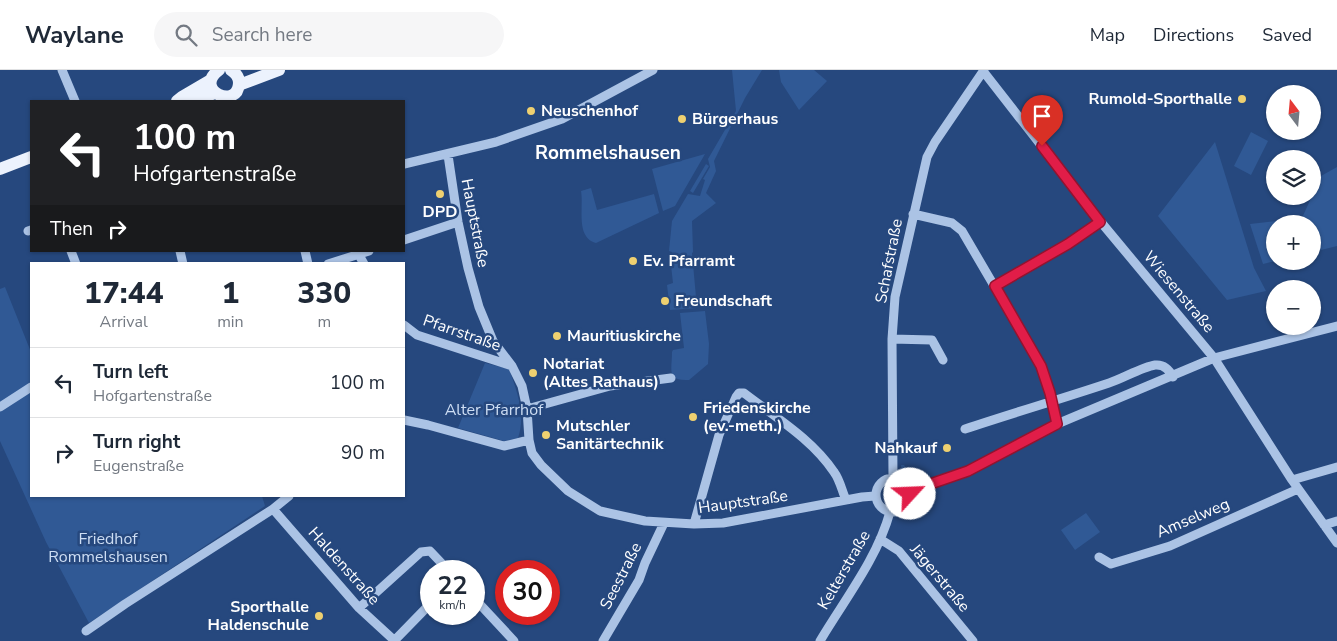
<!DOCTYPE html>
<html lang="en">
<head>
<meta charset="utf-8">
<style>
	:root { --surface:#fff; --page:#f6f6f7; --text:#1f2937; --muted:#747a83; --line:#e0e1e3 }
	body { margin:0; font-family:"Nunito Sans",sans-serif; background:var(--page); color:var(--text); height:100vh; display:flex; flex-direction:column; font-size:19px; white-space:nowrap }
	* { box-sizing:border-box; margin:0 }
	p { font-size:16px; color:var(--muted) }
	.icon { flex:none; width:28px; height:28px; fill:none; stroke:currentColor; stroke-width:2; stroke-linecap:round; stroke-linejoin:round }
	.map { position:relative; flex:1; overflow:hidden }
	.side { position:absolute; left:30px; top:192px; width:375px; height:235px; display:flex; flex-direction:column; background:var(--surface); border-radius:0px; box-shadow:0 1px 4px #0004 }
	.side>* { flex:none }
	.guide { position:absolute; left:30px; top:30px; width:375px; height:152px; border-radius:0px; box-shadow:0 1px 4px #0004; background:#202124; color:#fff; overflow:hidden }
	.needle { width:32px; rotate:344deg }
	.controls { position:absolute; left:1266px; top:15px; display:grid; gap:10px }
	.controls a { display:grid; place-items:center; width:55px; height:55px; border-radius:50%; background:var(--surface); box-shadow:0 1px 4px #0004; font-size:25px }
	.speed { position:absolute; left:420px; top:490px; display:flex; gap:10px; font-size:25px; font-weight:700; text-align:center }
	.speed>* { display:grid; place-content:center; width:65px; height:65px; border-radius:50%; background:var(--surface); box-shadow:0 1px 4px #0004; line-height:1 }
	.speed small { font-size:12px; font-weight:400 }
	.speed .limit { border:8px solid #d22; background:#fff; color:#111 }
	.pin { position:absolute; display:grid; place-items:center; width:42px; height:42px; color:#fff; margin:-51px -21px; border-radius:50% 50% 50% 0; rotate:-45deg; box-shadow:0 0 5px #0007 }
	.pin .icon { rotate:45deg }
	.me { position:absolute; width:55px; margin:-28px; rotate:65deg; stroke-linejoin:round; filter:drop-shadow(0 0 4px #0008) }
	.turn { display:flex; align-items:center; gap:18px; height:105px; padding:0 20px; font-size:22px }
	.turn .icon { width:65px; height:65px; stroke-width:2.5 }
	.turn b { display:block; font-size:35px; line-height:42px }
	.then { display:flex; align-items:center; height:48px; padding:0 20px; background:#0003; gap:10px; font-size:19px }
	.eta { display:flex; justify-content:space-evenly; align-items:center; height:85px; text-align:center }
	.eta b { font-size:30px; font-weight:800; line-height:35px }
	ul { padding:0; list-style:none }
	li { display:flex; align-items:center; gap:15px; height:70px; padding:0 20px; border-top:1px solid var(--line) }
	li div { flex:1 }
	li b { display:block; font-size:19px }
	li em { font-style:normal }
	header { display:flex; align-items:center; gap:30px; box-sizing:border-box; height:70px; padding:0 25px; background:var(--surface); border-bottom:1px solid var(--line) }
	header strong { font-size:24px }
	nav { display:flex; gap:28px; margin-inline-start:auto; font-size:18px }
	.search { width:350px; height:45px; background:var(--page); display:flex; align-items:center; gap:12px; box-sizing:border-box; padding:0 18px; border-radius:28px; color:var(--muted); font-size:19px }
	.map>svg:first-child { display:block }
</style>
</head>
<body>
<header>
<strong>Waylane</strong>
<div class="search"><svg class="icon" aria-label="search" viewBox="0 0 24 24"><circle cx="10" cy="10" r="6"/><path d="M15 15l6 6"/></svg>Search here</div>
<nav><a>Map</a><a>Directions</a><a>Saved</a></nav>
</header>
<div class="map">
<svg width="1337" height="571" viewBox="0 0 1337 571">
	<rect width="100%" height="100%" fill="#26487e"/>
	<path fill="#305995" d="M732 0H762L745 28 714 91 716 101 706 123 716 133 692 151 693 182 692 183 697 238 670 240 667 215 673 213 671 195 672 182 669 181 672 151 688 124 700 126 705 110 703 109 710 97 708 89 736 41Z
		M779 0H814L827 11 799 40 781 12Z
		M1251 62 1268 71 1251 105 1234 96Z
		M1215 72 1254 198 1266 221 1227 230 1158 146Z
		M705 84 675 136 663 141 652 99Z
		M706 94 709 96 693 123 690 121Z
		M1337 97V176L1313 182 1312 154H1275V191L1263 194 1250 154 1302 148 1321 106Z
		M591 118 597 140 654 124 659 143 596 173C575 167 584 137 581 121Z
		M5 217 31 282V314L0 334V219Z
		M705 241 709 274 708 294 689 310C666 311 672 301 672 282L673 280 684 278 680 243Z
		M485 293 509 299C517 321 526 345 518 368L504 371 458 358Z
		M31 320V426H262L265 436 89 553 46 472 0 371V341Z
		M901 395H904C908 401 912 402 914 410 906 407 901 404 901 395Z
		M884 424a10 10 0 1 1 20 0a10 10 0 1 1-20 0Z
		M1086 443 1100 462 1075 480 1061 460Z"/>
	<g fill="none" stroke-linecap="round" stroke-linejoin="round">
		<path stroke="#abc3e5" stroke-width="9" d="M62 0 75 31
			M983 1 1100 151 1214 288 1292 410 1337 473
			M448 85 458 152 468 198 479 237 493 271 512 296 522 316 527 339 529 370 532 383 541 395 568 421 600 441 645 451 694 454 723 453 862 427 875 426
			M404 94 496 72 562 49 653 0
			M913 144 952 153 962 161 1041 296 1050 323 1057 354
			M28 161 31 160
			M404 170 458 152
			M71 181 76 194
			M180 181 183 194
			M305 181 308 194
			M359 185 364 194
			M328 194 369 181
			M995 215 1068 174 1100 151
			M404 255 417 265 512 296
			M892 269 932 270 943 290
			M0 337 31 317
			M527 339 610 316 671 308
			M404 350 428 355 504 376 529 370
			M965 359C1013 343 1061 329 1109 313 1122 309 1142 297 1155 295 1164 294 1169 299 1173 307
			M893 407 892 269 895 227 927 87 935 72 984 0
			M876 425a17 17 0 1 1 34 0a17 17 0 1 1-34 0Z
			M1292 410 1337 397
			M910 421 968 401 1057 354 1214 288 1337 256
			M273 439 359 538 395 571
			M694 454 719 365 736 327 739 323H744C775 347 812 369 834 402 840 410 842 421 846 430
			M1324 455 1337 451
			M880 469 899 481 973 571
			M1099 487 1111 494 1170 476 1298 419
			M474 528 514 571
			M359 538 421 482 430 481 449 501
			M86 561 125 534 273 439 289 426
			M394 571 431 533
			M603 571 639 510 645 493 664 453
			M820 571C845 529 877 489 890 442"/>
		<path stroke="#ecf2fd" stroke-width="12" d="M219 0C192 20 238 41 239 13 239 7 236 3 231 0
			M239 15 279 0
			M177 31 182 27 211 10
			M194 31 215 23
			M0 99 31 87"/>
	</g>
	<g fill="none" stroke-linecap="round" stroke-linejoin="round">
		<g stroke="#92132f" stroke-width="12">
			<path id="route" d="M910 424V421L968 401 1057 354 1050 323 1041 296 995 216 1068 174 1100 152 1042 76"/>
		</g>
		<use href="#route" stroke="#e11d48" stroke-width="9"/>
	</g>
	<g fill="#eed070" stroke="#26487e" stroke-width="2">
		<circle cx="1242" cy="29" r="5"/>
		<circle cx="531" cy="41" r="5"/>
		<circle cx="682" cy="49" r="5"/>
		<circle cx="440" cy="124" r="5"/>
		<circle cx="633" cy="191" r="5"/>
		<circle cx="665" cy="231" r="5"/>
		<circle cx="557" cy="266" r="5"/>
		<circle cx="533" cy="303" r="5"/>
		<circle cx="693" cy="347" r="5"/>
		<circle cx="546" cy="365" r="5"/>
		<circle cx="947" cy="378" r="5"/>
		<circle cx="319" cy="546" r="5"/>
	</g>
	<g text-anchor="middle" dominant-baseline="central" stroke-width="5" stroke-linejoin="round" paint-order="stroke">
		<g font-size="16" font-weight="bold" fill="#fff" stroke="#26487e" text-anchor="start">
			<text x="1232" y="29" text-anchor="end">Rumold-Sporthalle</text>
			<text x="541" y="41">Neuschenhof</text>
			<text x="692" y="49">Bürgerhaus</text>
			<text x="440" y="142" text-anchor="middle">DPD</text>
			<text x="643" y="191">Ev. Pfarramt</text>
			<text x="675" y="231">Freundschaft</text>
			<text x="567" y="266">Mauritiuskirche</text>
			<text x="543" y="294">Notariat<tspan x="543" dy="18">(Altes Rathaus)</tspan></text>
			<text x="703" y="338">Friedenskirche<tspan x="703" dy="18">(ev.-meth.)</tspan></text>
			<text x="556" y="356">Mutschler<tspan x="556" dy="18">Sanitärtechnik</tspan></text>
			<text x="937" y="378" text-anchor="end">Nahkauf</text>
			<text x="309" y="537" text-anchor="end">Sporthalle<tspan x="309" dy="18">Haldenschule</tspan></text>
		</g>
		<g font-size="16" fill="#fff" stroke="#26487e">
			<text transform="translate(475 153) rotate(79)">Hauptstraße</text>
			<text transform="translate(889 191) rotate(-79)">Schafstraße</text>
			<text transform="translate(1179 222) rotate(50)">Wiesenstraße</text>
			<text transform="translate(462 263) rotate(19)">Pfarrstraße</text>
			<text transform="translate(743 432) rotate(-8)">Hauptstraße</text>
			<text transform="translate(1193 448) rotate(-23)">Amselweg</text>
			<text transform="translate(344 496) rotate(48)">Haldenstraße</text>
			<text transform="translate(844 500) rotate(-60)">Kelterstraße</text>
			<text transform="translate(621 506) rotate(-63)">Seestraße</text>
			<text transform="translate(940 508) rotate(50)">Jägerstraße</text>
		</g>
		<g font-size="16" fill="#cedef4" stroke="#26487e">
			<text x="494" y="340">Alter Pfarrhof</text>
			<text x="108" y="469">Friedhof<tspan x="108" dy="18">Rommelshausen</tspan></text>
		</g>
		<g font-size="19" font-weight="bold" fill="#fff" stroke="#26487e">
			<text x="608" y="83">Rommelshausen</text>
		</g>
	</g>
</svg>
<div class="controls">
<a><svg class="needle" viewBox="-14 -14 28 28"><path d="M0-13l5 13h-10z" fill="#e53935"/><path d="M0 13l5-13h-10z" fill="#747a83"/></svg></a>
<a><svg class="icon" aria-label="layers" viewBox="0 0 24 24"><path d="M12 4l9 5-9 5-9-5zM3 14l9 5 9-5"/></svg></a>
<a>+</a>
<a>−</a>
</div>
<div class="speed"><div>22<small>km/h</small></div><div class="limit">30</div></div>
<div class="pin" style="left:1042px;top:76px;background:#d93025"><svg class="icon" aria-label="arrive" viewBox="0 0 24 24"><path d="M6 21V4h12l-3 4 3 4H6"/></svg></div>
<svg class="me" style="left:910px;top:424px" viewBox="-20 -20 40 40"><circle r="19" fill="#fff"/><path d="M0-13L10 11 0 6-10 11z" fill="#e11d48"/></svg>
<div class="guide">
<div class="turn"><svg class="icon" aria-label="left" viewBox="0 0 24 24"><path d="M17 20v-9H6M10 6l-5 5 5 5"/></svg><div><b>100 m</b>Hofgartenstraße</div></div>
<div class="then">Then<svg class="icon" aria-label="right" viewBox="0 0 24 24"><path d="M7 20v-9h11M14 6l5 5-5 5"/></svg></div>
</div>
<section class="side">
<div class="eta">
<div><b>17:44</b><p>Arrival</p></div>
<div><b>1</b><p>min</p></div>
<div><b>330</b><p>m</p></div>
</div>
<ul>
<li><svg class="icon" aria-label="left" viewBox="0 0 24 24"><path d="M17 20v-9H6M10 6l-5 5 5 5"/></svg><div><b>Turn left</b><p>Hofgartenstraße</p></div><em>100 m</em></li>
<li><svg class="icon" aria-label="right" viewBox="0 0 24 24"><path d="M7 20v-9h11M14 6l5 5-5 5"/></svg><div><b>Turn right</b><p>Eugenstraße</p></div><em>90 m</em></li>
</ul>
</section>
</div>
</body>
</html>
